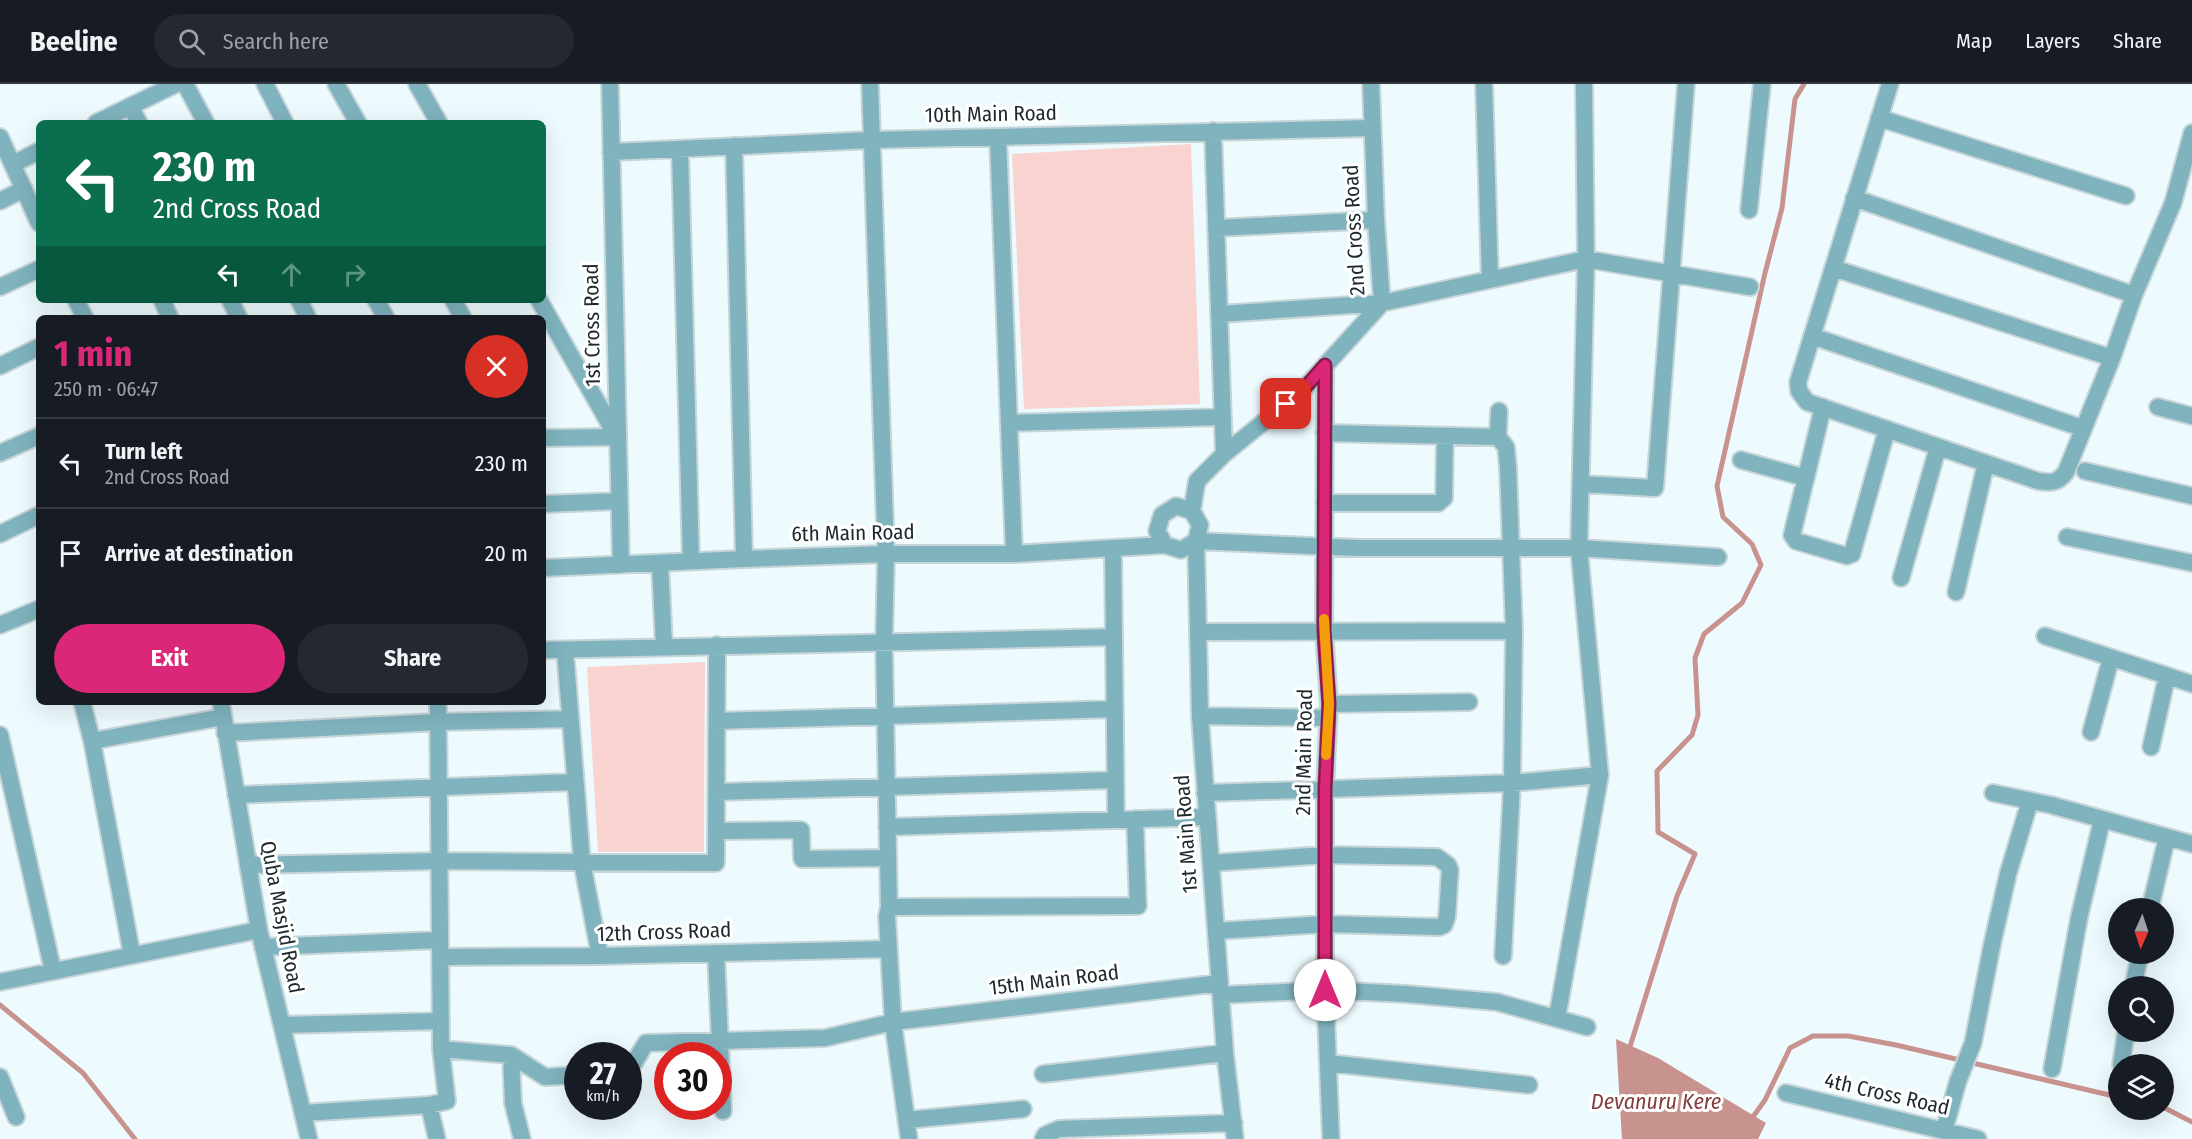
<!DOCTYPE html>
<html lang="en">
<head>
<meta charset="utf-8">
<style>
	:root { --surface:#171b24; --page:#242831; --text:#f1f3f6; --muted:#9ea1a6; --line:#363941; --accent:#db2777 }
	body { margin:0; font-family:"Fira Sans Condensed",sans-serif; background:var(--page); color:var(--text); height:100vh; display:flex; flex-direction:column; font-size:22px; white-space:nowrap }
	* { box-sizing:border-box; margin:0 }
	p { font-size:20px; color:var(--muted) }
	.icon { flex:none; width:33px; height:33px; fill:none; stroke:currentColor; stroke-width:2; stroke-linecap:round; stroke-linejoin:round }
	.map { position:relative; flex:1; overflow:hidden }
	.side { position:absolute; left:36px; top:231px; width:510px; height:390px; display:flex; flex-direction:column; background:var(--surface); border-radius:9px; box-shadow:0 6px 24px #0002 }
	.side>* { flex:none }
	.guide { position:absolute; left:36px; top:36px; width:510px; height:183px; border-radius:9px; box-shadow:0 6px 24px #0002; background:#0b6e4f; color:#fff; overflow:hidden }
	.needle { width:39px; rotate:183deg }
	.tools { position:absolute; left:2108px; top:814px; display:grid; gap:12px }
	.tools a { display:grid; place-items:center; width:66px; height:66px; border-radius:50%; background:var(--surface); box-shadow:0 6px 24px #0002; font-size:30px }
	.speed { position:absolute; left:564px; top:958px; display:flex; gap:12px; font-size:30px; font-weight:700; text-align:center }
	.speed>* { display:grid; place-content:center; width:78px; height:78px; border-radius:50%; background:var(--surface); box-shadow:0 6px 24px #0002; line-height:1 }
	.speed small { font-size:15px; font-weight:400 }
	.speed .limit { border:9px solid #d22; background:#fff; color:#111 }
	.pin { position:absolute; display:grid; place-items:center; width:51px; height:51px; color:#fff; margin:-26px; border-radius:12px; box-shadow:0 3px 9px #0006 }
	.me { position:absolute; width:66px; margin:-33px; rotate:0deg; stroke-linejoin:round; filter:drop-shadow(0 0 4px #0008) }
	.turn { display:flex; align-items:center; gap:21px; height:126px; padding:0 18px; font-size:27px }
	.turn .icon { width:78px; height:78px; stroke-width:2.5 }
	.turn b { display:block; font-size:42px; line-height:51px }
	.lanes { display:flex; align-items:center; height:57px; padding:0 18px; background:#0003; justify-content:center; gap:30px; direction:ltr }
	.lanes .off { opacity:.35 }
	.round { display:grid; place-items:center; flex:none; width:63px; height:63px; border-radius:32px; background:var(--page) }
	.headline { display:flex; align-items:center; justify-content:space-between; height:102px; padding:0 18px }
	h1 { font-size:36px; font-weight:700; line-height:45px; color:var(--accent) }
	.primary-button { display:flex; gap:12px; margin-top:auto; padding:12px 18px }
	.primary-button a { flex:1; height:69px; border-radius:36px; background:var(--accent); color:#fff; font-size:24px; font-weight:700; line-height:69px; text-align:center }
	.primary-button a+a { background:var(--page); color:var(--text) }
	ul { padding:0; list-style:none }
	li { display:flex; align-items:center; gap:18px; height:90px; padding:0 18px; border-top:2px solid var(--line) }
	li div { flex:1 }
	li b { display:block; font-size:22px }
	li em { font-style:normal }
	header { display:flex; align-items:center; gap:36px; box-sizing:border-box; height:84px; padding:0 30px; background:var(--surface); border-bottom:2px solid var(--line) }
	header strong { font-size:28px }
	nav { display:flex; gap:33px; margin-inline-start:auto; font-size:21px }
	.search { width:420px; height:54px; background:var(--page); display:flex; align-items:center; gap:15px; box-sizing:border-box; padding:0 21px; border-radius:33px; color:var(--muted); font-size:22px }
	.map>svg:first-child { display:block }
</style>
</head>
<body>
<header>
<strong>Beeline</strong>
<div class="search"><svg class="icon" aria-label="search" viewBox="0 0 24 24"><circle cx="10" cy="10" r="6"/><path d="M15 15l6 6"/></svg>Search here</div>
<nav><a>Map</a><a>Layers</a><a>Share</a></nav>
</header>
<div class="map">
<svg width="2192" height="1055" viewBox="0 0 2192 1055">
	<rect width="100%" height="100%" fill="#eefbfe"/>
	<path fill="#f9d3d0" d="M1191 60 1200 320 1024 325 1012 70Z
		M705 578 704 768H598L587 583Z"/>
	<path fill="#c8928f" d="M1616 955 1658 974 1766 1039 1758 1055H1622Z"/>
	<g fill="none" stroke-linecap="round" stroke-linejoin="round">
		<path stroke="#c8928f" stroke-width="5" d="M0 921 83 989 135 1055
			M1628 969 1677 812 1695 770 1658 748 1657 687 1692 651 1698 631 1695 574 1704 550 1742 519 1761 481 1752 460 1723 433 1717 402 1765 189 1782 124 1795 15 1804 0
			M2163 1023 2192 1038
			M1750 1037 1765 1016 1790 964 1813 952H1848L1896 961 2118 1013"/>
		<g stroke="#c8d5d8" stroke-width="20">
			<path id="minor" d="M185 0 206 39
				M265 0 285 39
				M336 0 358 39
				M417 0 439 39
				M610 0 621 481
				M870 0 886 470 884 560 889 823 887 832 893 938 909 1055
				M1484 0 1490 196
				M1890 0 1798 298 1799 307 1807 318 2038 397C2051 399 2058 399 2066 388L2112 274 2134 211 2173 119 2192 49
				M130 22 139 39
				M1879 34 2126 112
				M96 39 176 0
				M1213 47 1224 370
				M998 53 1014 470
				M734 62 744 475
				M680 65 691 477
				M611 68 871 56 1372 44
				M13 80 39 67
				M1854 114 2134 211
				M0 117 24 105
				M1749 126 1762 0
				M1216 144 1376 136
				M1833 184 2112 274
				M0 203 39 185
				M162 216 170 234
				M230 216 239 234
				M299 216 308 234
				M376 216 386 234
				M453 216 463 234
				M539 216 617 353 543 354
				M1220 230 1382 219 1586 175 1750 203
				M1812 252 2082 344
				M1325 281 1324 547 1329 620 1325 705V906L1331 1055
				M0 282 39 263
				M1823 323 1792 451 1796 457 1847 472 1852 470 1887 345
				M2158 323 2192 332
				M1499 327 1498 353 1506 363 1508 383 1514 547 1512 699 1503 872
				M1009 339 1223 333
				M1324 349 1498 353
				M0 369 39 352
				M1741 376 1806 394
				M2085 387 2192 412
				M1581 400 1655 404 1686 0
				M1324 419H1438L1444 414 1445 352
				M543 420 619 417
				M1176 422 1192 427 1200 441 1196 457 1181 466 1165 461 1157 447 1162 431Z
				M1192 427 1197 397 1224 370 1302 307 1382 219 1376 136 1371 0
				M0 450 39 431
				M2067 453 2192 479
				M1113 464 1116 736
				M660 479 664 563
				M543 484 744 475 886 470H1014L1165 461
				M1901 494 1938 363
				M1956 508 1986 379
				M0 541 39 525
				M1199 548 1514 547
				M2045 552 2192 600
				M543 566C733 561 924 559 1114 553
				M565 566 582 778 600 872
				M82 618 92 657 132 871
				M1329 620 1469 618
				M1200 632 1328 634
				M717 637 1115 625
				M2091 648 2111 574
				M225 649 438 638 570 635
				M0 651 53 887
				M92 657 223 633
				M2151 663 2167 592
				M717 708 1115 696
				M1205 709 1512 699 1600 691
				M1993 709 2051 721 2192 760
				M236 711 574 698
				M887 743 1207 733
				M717 747 801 746 802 775 887 774
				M1211 779 1325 771 1437 773 1448 781 1450 786 1447 833 1444 841 1439 843 1325 840 1216 847
				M248 781 440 777 716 779 717 561
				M889 823 1138 822 1135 735
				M2150 825 2167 753
				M263 863 440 856
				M716 869 723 1027
				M440 873 600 872 889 865
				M0 898 259 846
				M2133 903 2140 870
				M1221 911 1325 906 1406 910 1497 918 1587 943
				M1557 934 1600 691 1579 464 1586 175 1584 0
				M282 941 441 937
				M441 965 511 971 545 993 578 991
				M511 971 513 1019 522 1055
				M1328 979 1529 1001
				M2121 981 2126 948
				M2052 985 2079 834 2102 736
				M628 989 646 959 825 954 893 938 1220 899
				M1043 990 1225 969
				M0 993 16 1033
				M2118 1002V1001
				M1786 1009 1978 1055
				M429 1021 437 1055
				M303 1029 429 1021 447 1017 441 965 438 618
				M907 1036 1023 1025
				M1944 1047 1958 997 1973 959 1992 861 2008 790 2030 717
				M1043 1055 1045 1051 1059 1045 1234 1039
				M1235 1055 1225 969 1200 632 1196 457 1358 464H1579L1718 473"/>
		</g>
		<g stroke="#c8d5d8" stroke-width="20">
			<path id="tertiary" d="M0 53 39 139
				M76 216 85 234
				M221 618 259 846 309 1055"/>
		</g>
		<use href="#minor" stroke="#7fb3be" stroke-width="16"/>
		<use href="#tertiary" stroke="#7fb3be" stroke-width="16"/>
	</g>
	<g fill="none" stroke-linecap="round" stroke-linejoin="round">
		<g stroke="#8e194d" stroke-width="15">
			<path id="route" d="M1286 320 1302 307 1325 281 1324 547 1329 620 1325 705V906"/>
		</g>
		<use href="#route" stroke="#db2777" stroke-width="10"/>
		<path stroke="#f59e0b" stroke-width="10" d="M1324 535 1329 620 1326 671"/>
	</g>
	<g text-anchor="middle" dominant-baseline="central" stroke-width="6" stroke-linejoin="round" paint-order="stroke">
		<g font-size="21" fill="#1d292c" stroke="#fff">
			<text transform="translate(991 30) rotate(-1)">10th Main Road</text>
			<text transform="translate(1354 146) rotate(-93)">2nd Cross Road</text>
			<text transform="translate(592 241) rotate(-91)">1st Cross Road</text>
			<text transform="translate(853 449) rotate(-1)">6th Main Road</text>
			<text transform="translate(1304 668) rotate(-89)">2nd Main Road</text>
			<text transform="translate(1186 750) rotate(-94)">1st Main Road</text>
			<text transform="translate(282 833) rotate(79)">Quba Masjid Road</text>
			<text transform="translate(664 848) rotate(-2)">12th Cross Road</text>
			<text transform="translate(1054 896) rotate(-7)">15th Main Road</text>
			<text transform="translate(1887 1010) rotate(13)">4th Cross Road</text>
		</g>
		<g font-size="22" font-style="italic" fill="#833d3d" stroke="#fff">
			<text x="1656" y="1017">Devanuru Kere</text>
		</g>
	</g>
</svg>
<div class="tools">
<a><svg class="needle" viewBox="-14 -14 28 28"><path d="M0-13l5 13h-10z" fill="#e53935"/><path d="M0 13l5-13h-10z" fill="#9ea1a6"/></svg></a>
<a><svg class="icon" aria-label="search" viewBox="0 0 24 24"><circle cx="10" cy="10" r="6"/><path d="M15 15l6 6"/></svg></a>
<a><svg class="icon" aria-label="layers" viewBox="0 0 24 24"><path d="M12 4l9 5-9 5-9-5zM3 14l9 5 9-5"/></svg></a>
</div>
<div class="speed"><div>27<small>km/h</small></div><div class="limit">30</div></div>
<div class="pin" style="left:1286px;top:320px;background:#d93025"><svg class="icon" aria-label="arrive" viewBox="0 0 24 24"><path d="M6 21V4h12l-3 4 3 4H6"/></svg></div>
<svg class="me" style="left:1325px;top:906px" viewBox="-20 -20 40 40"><circle r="19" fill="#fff"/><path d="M0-13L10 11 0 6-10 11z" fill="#db2777"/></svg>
<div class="guide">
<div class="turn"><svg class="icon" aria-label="left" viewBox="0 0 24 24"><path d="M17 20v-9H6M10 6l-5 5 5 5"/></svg><div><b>230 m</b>2nd Cross Road</div></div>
<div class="lanes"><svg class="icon" aria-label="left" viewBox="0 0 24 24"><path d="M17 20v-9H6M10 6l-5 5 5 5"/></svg><svg class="icon off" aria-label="ahead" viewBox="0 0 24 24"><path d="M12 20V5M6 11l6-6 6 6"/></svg><svg class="icon off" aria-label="right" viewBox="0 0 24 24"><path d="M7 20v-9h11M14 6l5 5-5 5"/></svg></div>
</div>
<section class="side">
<div class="headline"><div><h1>1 min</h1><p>250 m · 06:47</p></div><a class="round" style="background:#d93025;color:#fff"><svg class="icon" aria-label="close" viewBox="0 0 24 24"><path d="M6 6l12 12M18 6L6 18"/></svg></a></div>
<ul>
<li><svg class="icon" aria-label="left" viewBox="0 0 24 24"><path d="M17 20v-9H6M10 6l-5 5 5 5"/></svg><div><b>Turn left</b><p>2nd Cross Road</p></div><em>230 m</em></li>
<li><svg class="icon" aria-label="arrive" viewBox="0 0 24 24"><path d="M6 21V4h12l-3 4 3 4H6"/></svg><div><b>Arrive at destination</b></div><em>20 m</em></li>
</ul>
<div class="primary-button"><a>Exit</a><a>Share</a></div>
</section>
</div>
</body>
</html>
